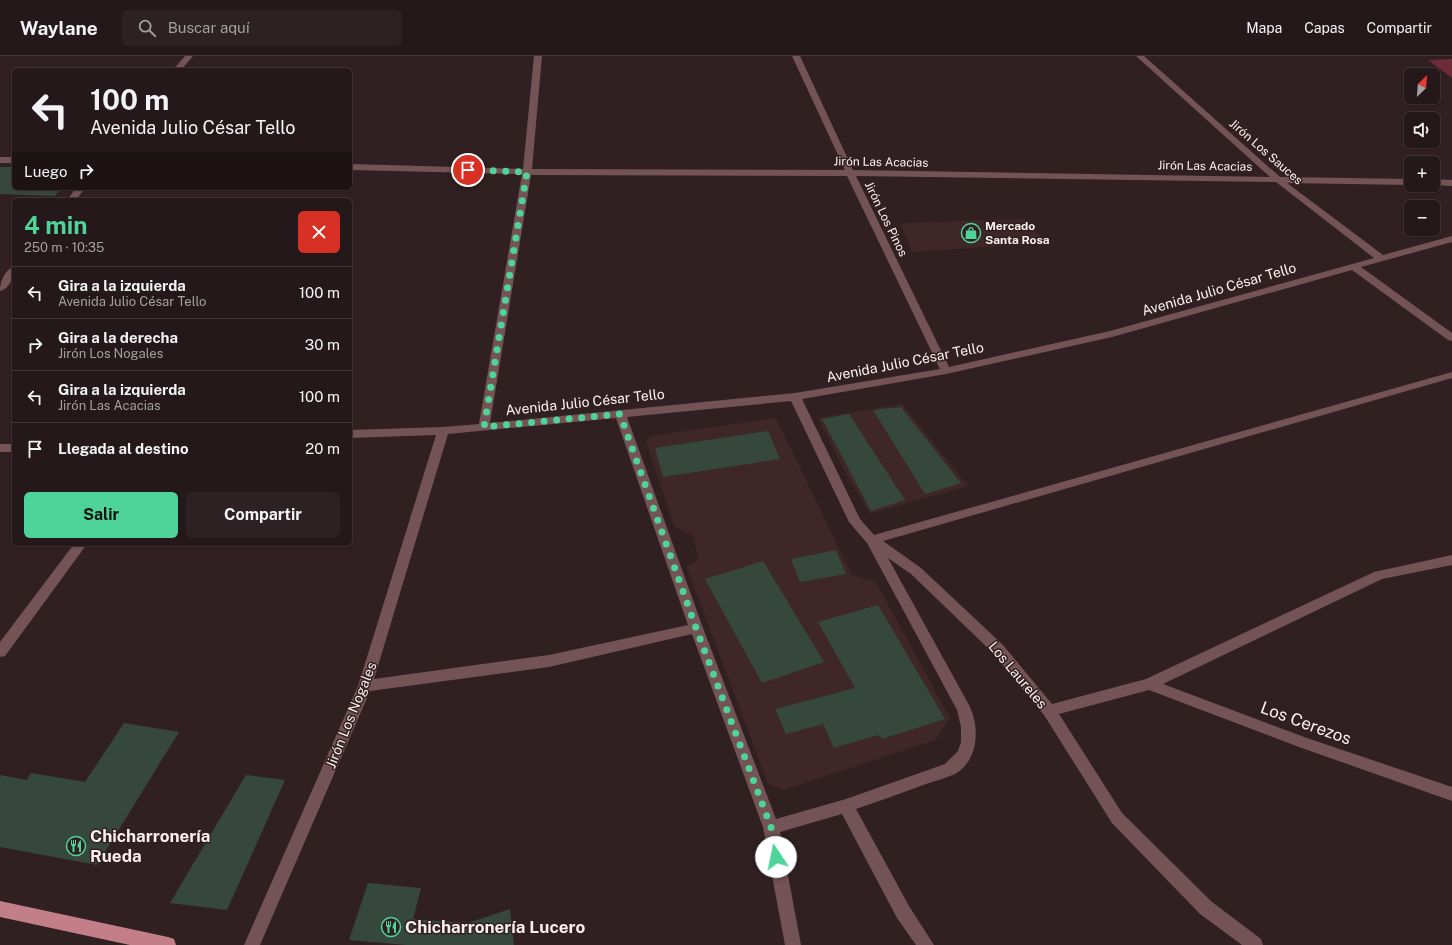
<!DOCTYPE html>
<html lang="es">
<head>
<meta charset="utf-8">
<style>
	:root { --surface:#25181a; --page:#2d2123; --text:#f1f3f6; --muted:#a3a0a2; --line:#423739; --accent:#4ed399 }
	body { margin:0; font-family:"Public Sans",sans-serif; background:var(--page); color:var(--text); height:100vh; display:flex; flex-direction:column; font-size:15px; white-space:nowrap }
	* { box-sizing:border-box; margin:0 }
	p { font-size:13px; color:var(--muted) }
	.icon { flex:none; width:22px; height:22px; fill:none; stroke:currentColor; stroke-width:2; stroke-linecap:round; stroke-linejoin:round }
	.map { position:relative; flex:1; overflow:hidden }
	.drawer { position:absolute; left:12px; top:142px; width:340px; height:348px; display:flex; flex-direction:column; background:var(--surface); border-radius:6px; box-shadow:0 1px 3px #0004,0 0 0 1px var(--line) }
	.drawer>* { flex:none }
	.banner { position:absolute; left:12px; top:12px; width:340px; height:122px; border-radius:6px; box-shadow:0 1px 3px #0004,0 0 0 1px var(--line); background:#25181a; color:var(--text); overflow:hidden }
	.needle { width:26px; rotate:25deg }
	.buttons { position:absolute; left:1404px; top:12px; display:grid; gap:8px }
	.buttons a { display:grid; place-items:center; width:36px; height:36px; border-radius:6px; background:var(--surface); box-shadow:0 1px 3px #0004,0 0 0 1px var(--line); font-size:20px }
	.pin { position:absolute; display:grid; place-items:center; width:34px; height:34px; color:#fff; margin:-17px; border:2px solid #fff; border-radius:50%; box-shadow:0 1px 4px #0007 }
	.me { position:absolute; width:44px; margin:-22px; rotate:349deg; stroke-linejoin:round; filter:drop-shadow(0 0 3px #0008) }
	.turn { display:flex; align-items:center; gap:14px; height:84px; padding:0 12px; font-size:18px }
	.turn .icon { width:52px; height:52px; stroke-width:2.5 }
	.turn b { display:block; font-size:28px; line-height:34px }
	.then { display:flex; align-items:center; height:38px; padding:0 12px; background:#0003; gap:8px; font-size:15px }
	.round { display:grid; place-items:center; flex:none; width:42px; height:42px; border-radius:6px; background:var(--page) }
	.overview { display:flex; align-items:center; justify-content:space-between; height:68px; padding:0 12px }
	h1 { font-size:24px; font-weight:700; line-height:30px; color:var(--accent) }
	.cta { display:flex; gap:8px; margin-top:auto; padding:8px 12px }
	.cta a { flex:1; height:46px; border-radius:6px; background:var(--accent); color:#111; font-size:16px; font-weight:700; line-height:46px; text-align:center }
	.cta a+a { background:var(--page); color:var(--text) }
	ul { padding:0; list-style:none }
	li { display:flex; align-items:center; gap:12px; height:52px; padding:0 12px; border-top:1px solid var(--line) }
	li div { flex:1 }
	li b { display:block; font-size:15px }
	li em { font-style:normal }
	header { display:flex; align-items:center; gap:24px; box-sizing:border-box; height:56px; padding:0 20px; background:var(--surface); border-bottom:1px solid var(--line) }
	header strong { font-size:19px }
	nav { display:flex; gap:22px; margin-inline-start:auto; font-size:14px }
	.search { width:280px; height:36px; background:var(--page); display:flex; align-items:center; gap:10px; box-sizing:border-box; padding:0 14px; border-radius:6px; color:var(--muted); font-size:15px }
	.map>svg:first-child { display:block }
</style>
</head>
<body>
<header>
<strong>Waylane</strong>
<div class="search"><svg class="icon" aria-label="search" viewBox="0 0 24 24"><circle cx="10" cy="10" r="6"/><path d="M15 15l6 6"/></svg>Buscar aquí</div>
<nav><a>Mapa</a><a>Capas</a><a>Compartir</a></nav>
</header>
<div class="map">
<svg width="1452" height="889" viewBox="0 0 1452 889">
	<rect width="100%" height="100%" fill="#312022"/>
	<path fill="#3e2629" d="M1025 163 1046 187 912 196 900 167Z
		M902 348 968 430 870 458 843 412 818 362Z
		M776 362 852 519 876 526 950 662 935 684 784 734 768 728 686 510 699 504 692 479 674 470 646 385 651 380Z"/>
	<path fill="#6d2c37" d="M1452 3V22L1428 4Z"/>
	<path fill="#36483e" d="M0 111H14V132H61L55 140 0 138Z
		M901 351 961 427 925 438 873 354Z
		M849 358 905 444 871 455 822 363Z
		M768 375 780 403 663 421 655 392Z
		M836 494 846 518 800 526 791 503Z
		M763 505 824 606 762 627 705 523Z
		M878 549 945 663 882 683 878 679 834 692 823 668 786 678 775 653 855 632 818 566Z
		M124 667 179 676 97 809 0 791V719L27 724 31 717 85 726Z
		M246 719 285 724 227 854 170 847Z
		M368 827 421 832 413 863 468 867 510 853 514 889H406L349 884Z"/>
	<g fill="none" stroke-linecap="round" stroke-linejoin="round">
		<path fill="#745356" fill-rule="evenodd" d="M185 0H193L181 14H173Z
			M534 0H542L532 113 845 114 792 0H800L853 114 1270 121 1136 0H1144L1280 121 1411 123V129L1287 127 1383 199 1452 180V186L1361 211 1452 277V285L1448 284 1352 214 1112 281 946 318 802 343 860 463 874 479 1452 316V322L883 485 921 512 1003 589 1052 648 1146 623 1374 516 1452 499V509L1382 523 1163 628 1307 682 1452 731V745L1299 691 1149 634 1059 658 1122 757 1212 846 1261 883 1263 889H1242L1200 858 1112 767 1044 659 993 597 911 518 888 502 969 649C980 671 979 704 955 718 946 722 935 725 926 728 902 737 879 745 856 753L909 850 934 889H916L897 862 842 758 780 776 801 889H785L763 771 692 578 549 611 370 635 260 889H244L358 630 436 379 350 382V374L443 371 479 368 522 118 350 114V108L523 113ZM531 119 847 120 940 313 795 337 490 367ZM856 120 1276 126 1374 202 1110 275 949 311ZM791 345 849 466 867 487 957 654 961 671V686L958 695 945 708 846 743 776 763 703 572 627 361ZM616 362 688 569 549 599 374 623 448 378Z
			M0 101H14V107H0Z
			M1433 123 1452 124V130L1433 129Z
			M76 132H85L76 144H67Z
			M14 211C14 220 10 233 0 235 0 226 4 214 14 211Z
			M0 388H14V396H0Z
			M74 488H87L5 600 0 601V586Z"/>
		<path fill="#c27f87" fill-rule="evenodd" d="M0 845 168 881 174 883 176 889H130L0 861Z"/>
	</g>
	<g fill="none" stroke-linecap="round" stroke-linejoin="round">
		<path stroke="#4ed399" stroke-width="7" stroke-dasharray="0 12.6" d="M468 114 527 116 484 371 620 358 696 572 771 771 776 801"/>
	</g>
	<defs>
		<g id="shop-ring" transform="scale(1)"><circle r="9.5" fill="#312022" stroke="#4ed399" stroke-width="1.5"/><path d="M-5-2.5h2.3a2.7 3.5 0 0 1 5.4 0H5L5.5 6h-11ZM-1.5-2.5h3a1.5 2.3 0 0 0-3 0Z" fill="#4ed399"/></g>
		<g id="restaurant-ring" transform="scale(1)"><circle r="9.5" fill="#312022" stroke="#4ed399" stroke-width="1.5"/><path d="M-5-6h1v4h1v-4h1v4h1v-4h1v5L-1.5 .5V6h-2V.5L-5-1ZM5-6V6H3V1.5H1.5Q1.5-4 5-6Z" fill="#4ed399"/></g>
	</defs>
	<g fill-rule="evenodd">
		<use href="#shop-ring" x="971" y="177"/>
		<use href="#restaurant-ring" x="76" y="790"/>
		<use href="#restaurant-ring" x="391" y="871"/>
	</g>
	<g text-anchor="middle" dominant-baseline="central" stroke-width="3" stroke-linejoin="round" paint-order="stroke">
		<g font-size="12" fill="#fbeff0" stroke="#312022">
			<text transform="translate(1266 96) rotate(41)">Jirón Los Sauces</text>
			<text transform="translate(881 106) rotate(1)">Jirón Las Acacias</text>
			<text transform="translate(1205 110) rotate(1)">Jirón Las Acacias</text>
			<text transform="translate(886 163) rotate(64)">Jirón Los Pinos</text>
		</g>
		<g font-size="12" font-weight="bold" fill="#fbeff0" stroke="#312022" text-anchor="start">
			<text x="985" y="170">Mercado<tspan x="985" dy="14">Santa Rosa</tspan></text>
		</g>
		<g font-size="14" fill="#fbeff0" stroke="#312022">
			<text transform="translate(1219 233) rotate(-16)">Avenida Julio César Tello</text>
			<text transform="translate(905 306) rotate(-11)">Avenida Julio César Tello</text>
			<text transform="translate(585 346) rotate(-6)">Avenida Julio César Tello</text>
			<text transform="translate(1018 619) rotate(50)">Los Laureles</text>
			<text transform="translate(351 659) rotate(-68)">Jirón Los Nogales</text>
		</g>
		<g font-size="17" fill="#fbeff0" stroke="#312022">
			<text transform="translate(1306 667) rotate(20)">Los Cerezos</text>
		</g>
		<g font-size="17" font-weight="bold" fill="#fbeff0" stroke="#312022" text-anchor="start">
			<text x="90" y="780">Chicharronería<tspan x="90" dy="20">Rueda</tspan></text>
			<text x="405" y="871">Chicharronería Lucero</text>
		</g>
	</g>
</svg>
<div class="buttons">
<a><svg class="needle" viewBox="-14 -14 28 28"><path d="M0-13l5 13h-10z" fill="#e53935"/><path d="M0 13l5-13h-10z" fill="#a3a0a2"/></svg></a>
<a><svg class="icon" aria-label="sound" viewBox="0 0 24 24"><path d="M4 9h4l5-4v14l-5-4H4zM17 9q2 3 0 6"/></svg></a>
<a>+</a>
<a>−</a>
</div>
<div class="pin" style="left:468px;top:114px;background:#d93025"><svg class="icon" aria-label="arrive" viewBox="0 0 24 24"><path d="M6 21V4h12l-3 4 3 4H6"/></svg></div>
<svg class="me" style="left:776px;top:801px" viewBox="-20 -20 40 40"><circle r="19" fill="#fff"/><path d="M0-13L10 11 0 6-10 11z" fill="#4ed399"/></svg>
<div class="banner">
<div class="turn"><svg class="icon" aria-label="left" viewBox="0 0 24 24"><path d="M17 20v-9H6M10 6l-5 5 5 5"/></svg><div><b>100 m</b>Avenida Julio César Tello</div></div>
<div class="then">Luego<svg class="icon" aria-label="right" viewBox="0 0 24 24"><path d="M7 20v-9h11M14 6l5 5-5 5"/></svg></div>
</div>
<section class="drawer">
<div class="overview"><div><h1>4 min</h1><p>250 m · 10:35</p></div><a class="round" style="background:#d93025;color:#fff"><svg class="icon" aria-label="close" viewBox="0 0 24 24"><path d="M6 6l12 12M18 6L6 18"/></svg></a></div>
<ul>
<li><svg class="icon" aria-label="left" viewBox="0 0 24 24"><path d="M17 20v-9H6M10 6l-5 5 5 5"/></svg><div><b>Gira a la izquierda</b><p>Avenida Julio César Tello</p></div><em>100 m</em></li>
<li><svg class="icon" aria-label="right" viewBox="0 0 24 24"><path d="M7 20v-9h11M14 6l5 5-5 5"/></svg><div><b>Gira a la derecha</b><p>Jirón Los Nogales</p></div><em>30 m</em></li>
<li><svg class="icon" aria-label="left" viewBox="0 0 24 24"><path d="M17 20v-9H6M10 6l-5 5 5 5"/></svg><div><b>Gira a la izquierda</b><p>Jirón Las Acacias</p></div><em>100 m</em></li>
<li><svg class="icon" aria-label="arrive" viewBox="0 0 24 24"><path d="M6 21V4h12l-3 4 3 4H6"/></svg><div><b>Llegada al destino</b></div><em>20 m</em></li>
</ul>
<div class="cta"><a>Salir</a><a>Compartir</a></div>
</section>
</div>
</body>
</html>
